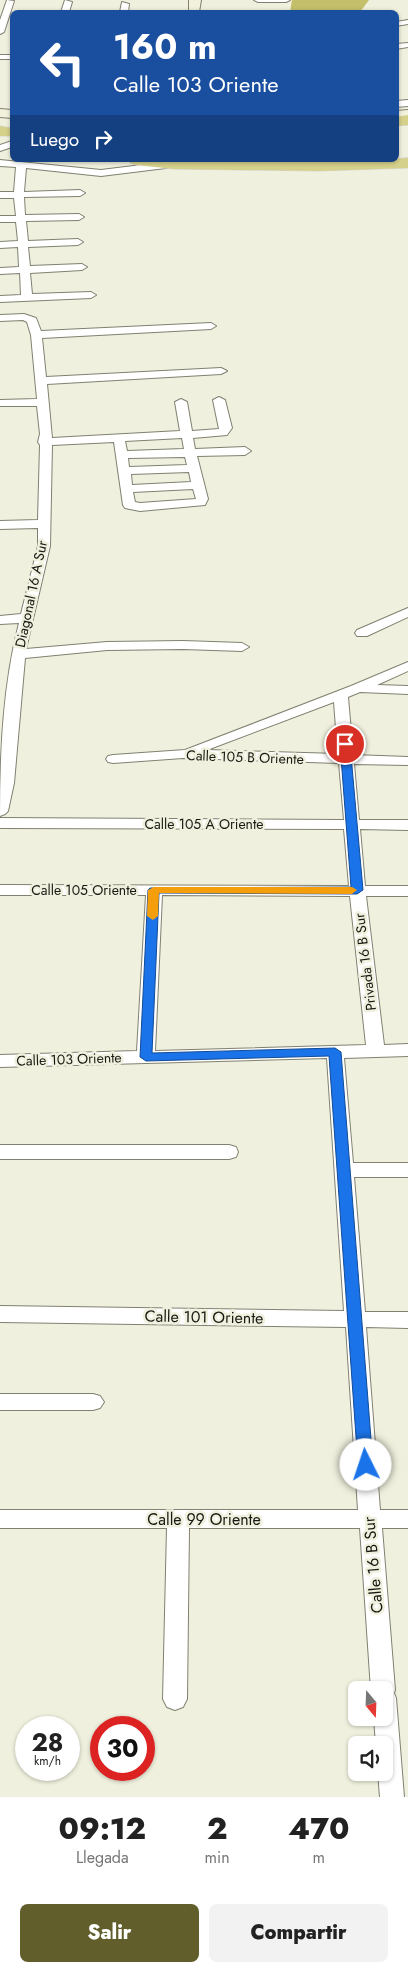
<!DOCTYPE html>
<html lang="es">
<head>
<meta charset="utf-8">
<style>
	:root { --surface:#fff; --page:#f2f2f2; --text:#222; --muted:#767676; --accent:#615e2b }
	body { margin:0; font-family:Jost,sans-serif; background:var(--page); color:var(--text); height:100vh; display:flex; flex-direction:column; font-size:19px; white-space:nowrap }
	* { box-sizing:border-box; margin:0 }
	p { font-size:16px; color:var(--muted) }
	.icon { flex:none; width:28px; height:28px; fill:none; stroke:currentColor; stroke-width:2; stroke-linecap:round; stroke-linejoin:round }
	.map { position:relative; height:1797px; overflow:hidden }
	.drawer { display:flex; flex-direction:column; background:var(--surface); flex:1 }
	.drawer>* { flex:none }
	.hud { position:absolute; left:10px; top:10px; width:389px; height:152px; border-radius:8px; box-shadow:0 1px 4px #0004; background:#1a4fa0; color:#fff; overflow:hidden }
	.needle { width:32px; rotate:161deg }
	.tools { position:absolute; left:348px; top:1681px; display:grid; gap:10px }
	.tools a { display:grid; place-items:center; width:45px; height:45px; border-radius:8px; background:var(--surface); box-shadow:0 1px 4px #0004; font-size:25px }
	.speed { position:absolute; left:15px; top:1716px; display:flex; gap:10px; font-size:25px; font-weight:700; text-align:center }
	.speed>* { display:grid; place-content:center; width:65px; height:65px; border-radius:50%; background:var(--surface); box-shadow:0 1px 4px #0004; line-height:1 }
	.speed small { font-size:12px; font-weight:400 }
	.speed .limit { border:8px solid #d22; background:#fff; color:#111 }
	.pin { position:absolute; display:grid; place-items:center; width:42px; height:42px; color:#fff; margin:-21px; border:2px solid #fff; border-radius:50%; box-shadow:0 1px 5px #0007 }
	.me { position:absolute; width:55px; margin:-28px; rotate:356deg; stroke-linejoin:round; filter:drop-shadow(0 0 4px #0008) }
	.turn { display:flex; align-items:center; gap:18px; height:105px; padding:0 20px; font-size:22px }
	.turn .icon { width:65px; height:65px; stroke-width:2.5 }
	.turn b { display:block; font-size:35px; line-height:42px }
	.then { display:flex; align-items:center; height:48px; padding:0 20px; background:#0003; gap:10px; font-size:19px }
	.eta { display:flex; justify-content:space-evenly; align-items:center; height:85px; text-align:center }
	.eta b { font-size:30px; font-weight:800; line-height:35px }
	.primary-button { display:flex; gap:10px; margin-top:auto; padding:10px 20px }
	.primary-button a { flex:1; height:58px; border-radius:8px; background:var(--accent); color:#fff; font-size:20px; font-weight:800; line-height:58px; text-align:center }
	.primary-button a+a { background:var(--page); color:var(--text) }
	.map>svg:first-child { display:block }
</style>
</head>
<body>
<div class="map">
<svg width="408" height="1797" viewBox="0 0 408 1797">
	<rect width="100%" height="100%" fill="#f0f0de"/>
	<path fill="#c3bf6b" d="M292 0H369L360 12H290Z"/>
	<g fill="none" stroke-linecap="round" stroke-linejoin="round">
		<g stroke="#818071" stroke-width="2">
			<path id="street" d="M7 0 14 1 4 32 0 34V20Z
				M65 0 72 2 69 12H61Z
				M254 0H290L286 2H258Z
				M122 2 129 4 128 12H120Z
				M408 20V24L396 26V22Z
				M408 43V47L396 49V44Z
				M0 55H12V59H0Z
				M408 100V106L396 107V101Z
				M12 141V147L0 151V145Z
				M0 160 101 170 174 161 179 164 174 167 101 176 26 168 24 192 80 190 85 193 80 196 24 197 25 215 79 214 84 217 79 220 26 221 28 241 78 239 83 242 78 245 28 247 30 266 82 264 87 267 82 270 30 273 32 294 91 292 96 295 91 298 0 302V296L21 295 20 273 0 274V268L19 267 18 247 0 248V242L18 241 16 222H0V216H16L14 198H0V192H14L16 167 0 166Z
				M24 314 36 318 41 331 211 323 216 326 211 329 42 338 46 377 221 368 227 371 221 374 47 384 52 438 180 431 175 402 181 399 187 402 192 431 219 429 213 400 219 397 225 400 232 428 227 435 193 438 195 449 245 447 251 451 245 455 197 456 208 499 205 505 140 511 125 508 123 505 114 442 52 445 50 546 26 649 107 642 183 641 242 643 249 647 242 651 183 649 107 650 25 658 14 783 8 811 5 814 0 816C0 751 3 685 19 623L0 624V616L21 614 38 546V528L0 529V521L38 520 40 445 38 442 40 434 37 406H0V400L37 399 31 335 27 322 23 320 0 321V315ZM182 438 184 449 127 451 125 441ZM185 457 187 465 129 467 128 458ZM189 472 191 482 132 485 131 474ZM193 489 196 499 140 503 135 502 133 492Z
				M408 608V617L367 636H357L355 633 357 630Z
				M408 662V671L377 685 408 686V694L360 692 348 697 353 755 408 757V765L354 764 359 820H408V830L360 829 365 886H408V896H366L384 1045 408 1044V1056L344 1058 353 1163H408V1177H354L365 1312H408V1328L366 1327 380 1510H408V1528H382L395 1690 394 1693 396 1698 404 1797H380L378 1772H384V1745H376L374 1718H384V1690H371L360 1528H189L187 1699 183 1707 175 1710 167 1707 163 1699 167 1528H0V1510H358L346 1327 0 1322V1306L344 1311 327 1058 0 1067V1055L137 1051 146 895H0V885L349 886 344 829 0 828V818L344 820 339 763 183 758 113 763 108 762 106 759 108 756 113 755 185 750 351 686ZM334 702 338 754 207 750ZM162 895 350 896 366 1045 155 1051Z
				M0 1145H229L236 1147 238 1152 236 1157 229 1159H0Z
				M0 1394H93L100 1396 104 1402 100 1408 93 1410H0Z"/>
		</g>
		<g stroke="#818071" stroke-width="2">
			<path id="secondary" d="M189 0H201L199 12H189Z
				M0 109 12 110V118L0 117Z
				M408 110V118L396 119V111Z"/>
		</g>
		<g stroke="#d5d5d4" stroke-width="1">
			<path id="highway" d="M408 115V125L396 126V117Z
				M0 126 12 128V136H0Z
				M408 158V168L319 171 174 169 136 165 130 163 128 160 357 161Z"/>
		</g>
		<use href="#street" fill="#fff" fill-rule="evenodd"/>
		<use href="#secondary" fill="#f2f1dc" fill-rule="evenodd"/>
		<use href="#highway" fill="#d5d18b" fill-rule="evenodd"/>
	</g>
	<path fill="#1a73e8" stroke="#114b97" d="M345 741 350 744 363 890 357 894 159 893 152 1053 335 1048 341 1052 373 1465 371 1469 366 1471 360 1469 358 1465 329 1056 146 1061 140 1057 148 890 150 888 351 887 340 744Z"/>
	<path fill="#f59e0b" d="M154 887H352L357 890 352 894 159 893 158 916 153 920 147 916 148 890Z"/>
	<g text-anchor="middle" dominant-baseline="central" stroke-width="5" stroke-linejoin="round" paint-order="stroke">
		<g font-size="14" fill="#181812" stroke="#f0f0de">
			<text transform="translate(31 594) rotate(-78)">Diagonal 16 A Sur</text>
			<text transform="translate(245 757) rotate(2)">Calle 105 B Oriente</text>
			<text x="204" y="824">Calle 105 A Oriente</text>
			<text x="84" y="890">Calle 105 Oriente</text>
			<text transform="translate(365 962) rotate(-97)">Privada 16 B Sur</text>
			<text transform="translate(69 1059) rotate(-2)">Calle 103 Oriente</text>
		</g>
		<g font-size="16" fill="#181812" stroke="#f0f0de">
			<text transform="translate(204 1317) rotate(1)">Calle 101 Oriente</text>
			<text x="204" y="1519">Calle 99 Oriente</text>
			<text transform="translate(373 1565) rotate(-95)">Calle 16 B Sur</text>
		</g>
	</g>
</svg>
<div class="tools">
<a><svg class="needle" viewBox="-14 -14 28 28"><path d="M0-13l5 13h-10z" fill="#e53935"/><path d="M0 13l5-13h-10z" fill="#767676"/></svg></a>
<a><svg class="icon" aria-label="sound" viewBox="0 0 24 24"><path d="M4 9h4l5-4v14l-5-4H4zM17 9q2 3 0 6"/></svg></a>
</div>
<div class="speed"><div>28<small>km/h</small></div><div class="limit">30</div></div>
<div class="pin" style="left:345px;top:744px;background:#d93025"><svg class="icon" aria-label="arrive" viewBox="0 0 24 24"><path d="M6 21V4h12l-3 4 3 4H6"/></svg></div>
<svg class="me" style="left:366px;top:1465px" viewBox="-20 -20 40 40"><circle r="19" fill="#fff"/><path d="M0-13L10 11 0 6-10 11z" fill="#1a73e8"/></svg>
<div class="hud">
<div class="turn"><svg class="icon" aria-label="left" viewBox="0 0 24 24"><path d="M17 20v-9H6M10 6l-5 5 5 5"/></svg><div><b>160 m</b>Calle 103 Oriente</div></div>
<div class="then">Luego<svg class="icon" aria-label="right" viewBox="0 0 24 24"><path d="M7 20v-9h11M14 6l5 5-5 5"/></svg></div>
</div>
</div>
<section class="drawer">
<div class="eta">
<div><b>09:12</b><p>Llegada</p></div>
<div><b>2</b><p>min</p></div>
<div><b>470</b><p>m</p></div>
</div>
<div class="primary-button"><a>Salir</a><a>Compartir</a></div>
</section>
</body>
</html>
